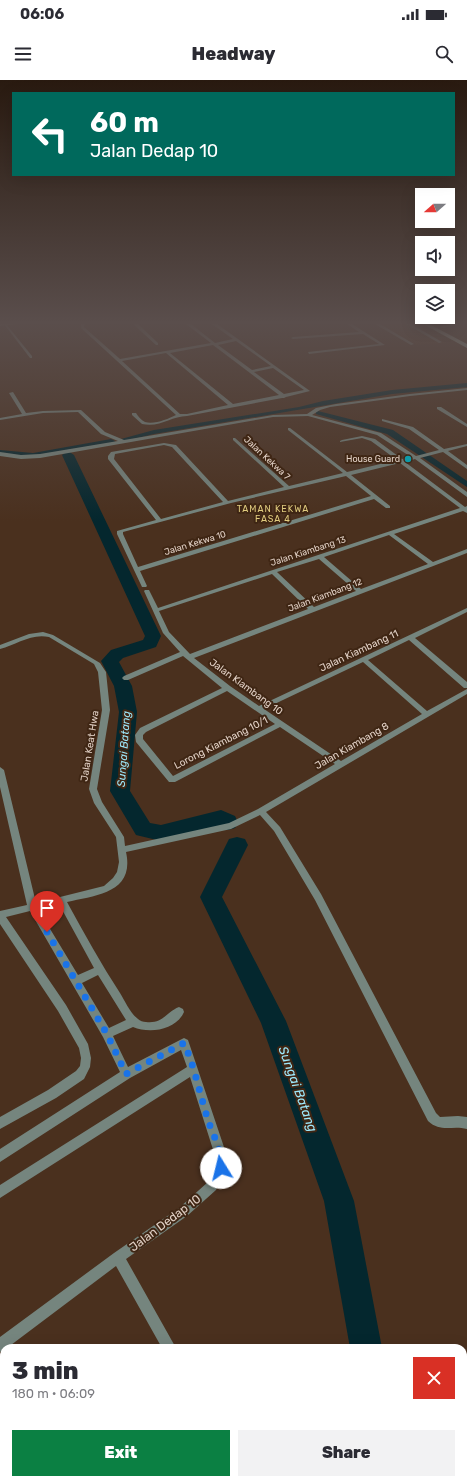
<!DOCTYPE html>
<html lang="en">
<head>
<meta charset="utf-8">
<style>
	:root { --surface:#fff; --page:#f2f2f3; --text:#2b2b33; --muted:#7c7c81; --accent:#0b8043 }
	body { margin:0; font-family:Rubik,sans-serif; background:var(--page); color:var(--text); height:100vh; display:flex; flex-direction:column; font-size:15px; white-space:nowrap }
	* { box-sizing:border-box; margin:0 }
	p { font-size:13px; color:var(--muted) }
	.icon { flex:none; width:22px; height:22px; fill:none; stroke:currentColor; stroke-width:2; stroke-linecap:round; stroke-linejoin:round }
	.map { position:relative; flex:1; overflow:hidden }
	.panel { position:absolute; left:0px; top:1264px; width:467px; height:140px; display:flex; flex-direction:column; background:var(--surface); border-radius:12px 12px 0 0; box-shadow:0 4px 16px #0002 }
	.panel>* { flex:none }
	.banner { position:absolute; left:12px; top:12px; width:443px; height:84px; border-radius:0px; box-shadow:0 4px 16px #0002; background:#00695c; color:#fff; overflow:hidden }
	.needle { width:26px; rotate:249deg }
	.buttons { position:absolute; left:415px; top:108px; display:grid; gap:8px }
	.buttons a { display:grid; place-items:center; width:40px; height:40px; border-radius:0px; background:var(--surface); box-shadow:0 4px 16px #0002; font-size:20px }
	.pin { position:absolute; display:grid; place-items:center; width:34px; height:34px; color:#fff; margin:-41px -17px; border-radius:50% 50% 50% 0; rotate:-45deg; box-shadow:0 0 4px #0007 }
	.pin .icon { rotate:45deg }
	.me { position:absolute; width:44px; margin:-22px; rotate:351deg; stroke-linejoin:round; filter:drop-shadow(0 0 3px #0008) }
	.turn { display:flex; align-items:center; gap:14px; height:84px; padding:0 12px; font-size:18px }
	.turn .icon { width:52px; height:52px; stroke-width:2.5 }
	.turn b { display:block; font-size:28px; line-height:34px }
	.round { display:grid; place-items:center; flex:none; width:42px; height:42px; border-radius:0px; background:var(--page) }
	.head { display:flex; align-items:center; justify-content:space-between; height:68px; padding:0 12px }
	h1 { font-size:24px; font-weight:800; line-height:30px }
	.primary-button { display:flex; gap:8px; margin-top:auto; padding:8px 12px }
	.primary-button a { flex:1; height:46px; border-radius:0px; background:var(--accent); color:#fff; font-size:16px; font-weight:800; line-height:46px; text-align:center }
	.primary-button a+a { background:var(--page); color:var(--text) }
	.status { display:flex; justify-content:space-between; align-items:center; height:28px; padding:0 20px; background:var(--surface); direction:ltr }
	.status svg { height:11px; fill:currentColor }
	header { display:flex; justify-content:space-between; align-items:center; height:52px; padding:0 12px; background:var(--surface); font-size:18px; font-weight:800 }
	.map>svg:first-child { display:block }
</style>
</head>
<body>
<div class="status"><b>06:06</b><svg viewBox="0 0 49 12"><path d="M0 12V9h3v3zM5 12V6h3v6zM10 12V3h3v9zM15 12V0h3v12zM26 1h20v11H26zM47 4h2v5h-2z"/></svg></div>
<header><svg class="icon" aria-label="menu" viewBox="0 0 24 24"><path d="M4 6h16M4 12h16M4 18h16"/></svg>Headway<svg class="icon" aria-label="search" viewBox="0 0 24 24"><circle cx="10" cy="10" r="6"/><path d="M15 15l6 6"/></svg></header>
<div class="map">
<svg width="467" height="1404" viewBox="0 0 467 1404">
	<rect width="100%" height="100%" fill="#4a301e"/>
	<path fill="#54351e" d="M379 244H411L446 263 416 265Z"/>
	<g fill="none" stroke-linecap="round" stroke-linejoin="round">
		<path fill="#04272e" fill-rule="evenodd" d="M467 303V307L392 314 154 354 125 361 121 359 154 350 299 327 323 321 392 310Z
			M318 331 393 350 467 401V407L387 354 316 334V332Z
			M111 359 115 361 114 363 33 377 0 374V370L33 373Z"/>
		<path fill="#04272e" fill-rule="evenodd" d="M68 371 74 375 161 556 156 567 123 578 119 582 132 606 137 632 130 711 150 743 161 745 221 730 235 736 238 742 235 748 228 750 219 746 161 761 136 755 110 711 119 632 114 606 101 581 111 570 143 560 145 556 62 375Z
			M237 757 245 759 248 765 222 817 286 941 354 1121 382 1268H350L324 1121 261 943 200 817 229 759Z
			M372 1400H408L409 1404H373Z"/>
		<path fill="#75857e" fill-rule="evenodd" d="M4 244H6L32 276V278H30Z
			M81 244H85L84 247 120 279 211 263 186 244H191L215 263 233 259 212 244H217L310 311 286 317 284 318H282L187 336C171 336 160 348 142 344L132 335V333H136C138 336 141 340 145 342 154 345 168 339 176 335L81 248ZM236 261 271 286 252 290 218 265ZM213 265 279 315 233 324 170 273ZM166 273 228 325 187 334H180L122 281ZM273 288 304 310 284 314 254 292Z
			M133 244H138L158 263V265H156Z
			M347 244H352L385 265 309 274 308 272 379 264 363 254 293 259 291 258 293 257 359 252Z
			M375 244H380L414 264 411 265Z
			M406 244H411L442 262 439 263Z
			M451 244H462L442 248 440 247Z
			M467 308V310L410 316 330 327 320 330 312 335 381 353 416 376 439 370 409 349 382 341V339L413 347 444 369 467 364V366L448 371 467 385V389L443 372 420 378 467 412V417L415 379 405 382 465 427 467 426V433L463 431 394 454 433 482 467 469V473L194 578 230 606 259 626 467 528V532L415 558 467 602V608H464L409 560 368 580 427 631 467 609V614L266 732 280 747 321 814 436 1033 440 1037 458 1036 467 1037V1049C452 1045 441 1053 428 1041L315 820 274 751 260 735 231 749 126 772C135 813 96 815 67 822 84 853 101 884 120 913 125 921 130 933 138 939 140 941 143 942 146 942 163 944 166 932 179 927L183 929 184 932C176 950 150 954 133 947L113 956 128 987 180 960 184 958 188 960 228 1079 227 1087 216 1110 187 1136 126 1179 176 1268H162L116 1186 7 1268H4V1270L0 1272V1257L114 1173 179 1128 208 1102 215 1086 216 1079 190 997 0 1118V1105L187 987 181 970 130 998 0 1082V1069L120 992 103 957 30 831 6 837 66 925 88 964 91 978 90 987 84 999 56 1018 0 1049V1037L48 1010 76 991 80 986 81 978 79 968 58 931 0 844V831L27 825 0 707V687L4 690 36 823 104 806 113 798 117 792 119 782 116 757 94 723 89 709 102 630 98 592 94 584 49 557C31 553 16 565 0 569V565L29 554 43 552 53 555 100 583 106 592 110 630 97 709 102 722 124 757 125 766 229 743 258 729 335 684 280 647 175 702H169L136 662 135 655 140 648 222 608 183 576 128 600H124L122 598 124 596 180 572 163 553 144 511 145 510H149L158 528 460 428 400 383 351 395 390 426V428H386L374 419 140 491 147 506 146 507H142L117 454V451L156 440 108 379V376L111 372 164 363 176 365 228 421 284 407 233 360V358H235L289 406 343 393 288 350V348H290L347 392 397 380 371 361 362 358 340 362V361L342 360 362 356 375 359 402 379 411 377 377 355 308 336 273 337 40 378 21 379 0 376V372L21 375 40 374 118 361 101 354 78 332 43 333 0 340V338L22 334 9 313 13 312 26 333 43 331 81 330 105 352 124 360 273 335 307 334 316 328 336 324 410 314ZM164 365 172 367 223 422 161 439 114 379 115 374ZM346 396 371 416 138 487 123 454V452L231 423ZM389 455 428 484 361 509 324 477ZM319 479 356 511 314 527 277 492ZM272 494 308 529 190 574 169 552 159 531ZM363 582 422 634 341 681 264 629ZM227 611 275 644 173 696 143 659V655L146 652ZM59 824 94 888 78 895 38 829ZM98 895 126 940 109 948 82 903Z
			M437 327H441L467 344V347L437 329Z
			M57 1400H71L72 1404H58Z"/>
		<path fill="#75857e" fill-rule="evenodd" d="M0 244H17L0 246Z"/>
		<path fill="#b2d3c5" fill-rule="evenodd" d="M423 244H429L467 264V268Z"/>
	</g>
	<linearGradient id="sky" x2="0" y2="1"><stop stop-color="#291a10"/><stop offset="0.55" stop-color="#5a4e4c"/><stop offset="1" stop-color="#5a4e4c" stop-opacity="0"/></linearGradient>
	<rect width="467" height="441" fill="url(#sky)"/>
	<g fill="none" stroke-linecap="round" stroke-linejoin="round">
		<path stroke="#1a73e8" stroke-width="7" stroke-dasharray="0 12.6" d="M47 852 107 954 126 994 184 963C195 988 200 1015 208 1040 213 1056 223 1071 221 1088"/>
	</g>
	<circle fill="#0f9aa8" stroke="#3f2614" stroke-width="1.5" cx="408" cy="379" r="4"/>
	<g text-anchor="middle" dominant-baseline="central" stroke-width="4" stroke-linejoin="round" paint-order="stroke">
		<g font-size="9" fill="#e2d1c6" stroke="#3f2614">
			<text transform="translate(267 378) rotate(43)">Jalan Kekwa 7</text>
			<text transform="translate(195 463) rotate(-17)">Jalan Kekwa 10</text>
			<text transform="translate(308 471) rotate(-18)">Jalan Kiambang 13</text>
			<text transform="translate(325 515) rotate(-21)">Jalan Kiambang 12</text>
		</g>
		<g font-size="9" fill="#e2d1c6" stroke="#3f2614" text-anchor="end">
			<text x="400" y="379">House Guard</text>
		</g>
		<g font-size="9" letter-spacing="1" fill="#e1cc7f" stroke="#3f2614">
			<text x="273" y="429">TAMAN KEKWA<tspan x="273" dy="10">FASA 4</tspan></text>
		</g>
		<g font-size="10" fill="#e2d1c6" stroke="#3f2614">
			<text transform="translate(359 571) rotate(-25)">Jalan Kiambang 11</text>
			<text transform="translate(246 607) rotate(36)">Jalan Kiambang 10</text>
			<text transform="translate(221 663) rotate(-27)">Lorong Kiambang 10/1</text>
			<text transform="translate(90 666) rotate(-81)">Jalan Keat Hwa</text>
			<text transform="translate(352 666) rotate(-30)">Jalan Kiambang 8</text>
		</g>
		<g font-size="11" font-style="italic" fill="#9de8fb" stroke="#3f2614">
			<text transform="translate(124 669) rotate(-86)">Sungai Batang</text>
		</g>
		<g font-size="12" fill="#e2d1c6" stroke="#3f2614">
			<text transform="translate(165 1143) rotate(-37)">Jalan Dedap 10</text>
		</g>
		<g font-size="13" font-style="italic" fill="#9de8fb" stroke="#3f2614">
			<text transform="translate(298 1009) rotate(70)">Sungai Batang</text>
		</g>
	</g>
</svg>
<div class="buttons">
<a><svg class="needle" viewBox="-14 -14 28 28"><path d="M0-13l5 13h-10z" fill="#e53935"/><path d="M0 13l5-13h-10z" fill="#7c7c81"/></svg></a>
<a><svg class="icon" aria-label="sound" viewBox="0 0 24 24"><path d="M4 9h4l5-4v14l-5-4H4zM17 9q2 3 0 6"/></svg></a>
<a><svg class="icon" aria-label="layers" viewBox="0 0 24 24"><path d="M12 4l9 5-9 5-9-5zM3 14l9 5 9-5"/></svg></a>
</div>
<div class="pin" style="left:47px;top:852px;background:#d93025"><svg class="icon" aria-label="arrive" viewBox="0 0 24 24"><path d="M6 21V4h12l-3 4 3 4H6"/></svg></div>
<svg class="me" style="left:221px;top:1088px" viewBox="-20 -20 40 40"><circle r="19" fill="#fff"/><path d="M0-13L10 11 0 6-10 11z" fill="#1a73e8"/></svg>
<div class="banner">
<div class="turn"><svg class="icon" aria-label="left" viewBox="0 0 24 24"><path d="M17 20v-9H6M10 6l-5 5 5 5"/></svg><div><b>60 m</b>Jalan Dedap 10</div></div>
</div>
<section class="panel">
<div class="head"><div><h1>3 min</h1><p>180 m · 06:09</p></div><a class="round" style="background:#d93025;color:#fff"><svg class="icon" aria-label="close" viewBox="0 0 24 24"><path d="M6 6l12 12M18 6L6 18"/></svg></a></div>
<div class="primary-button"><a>Exit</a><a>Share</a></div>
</section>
</div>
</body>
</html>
